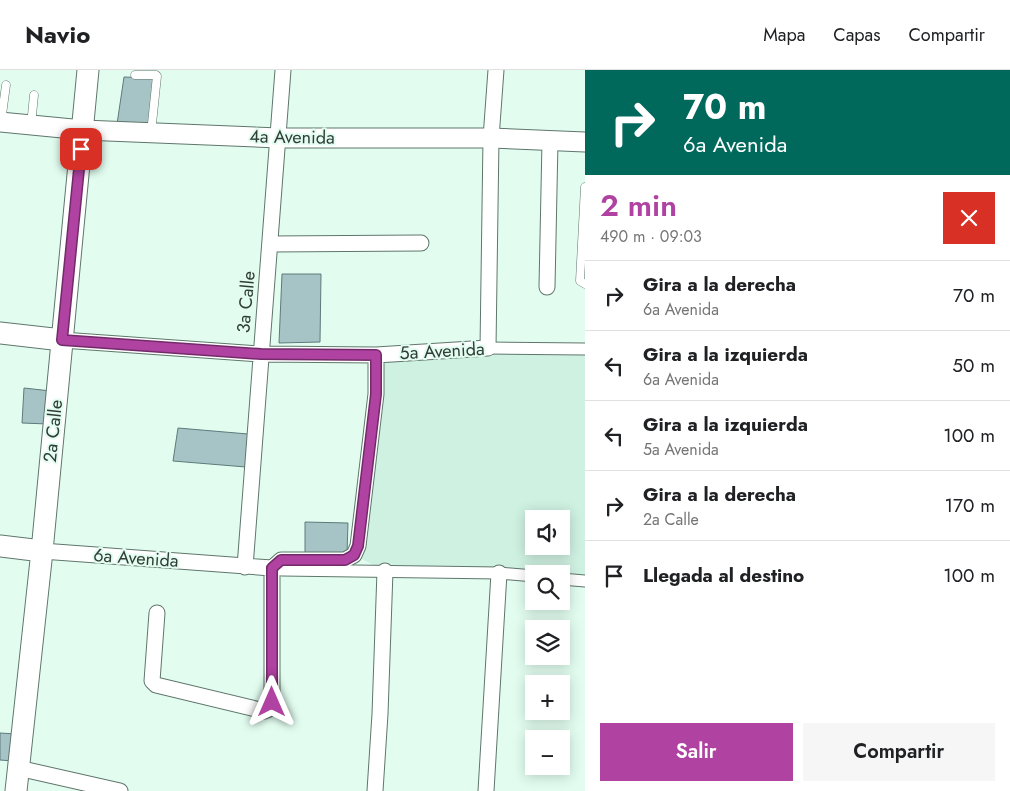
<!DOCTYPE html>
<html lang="es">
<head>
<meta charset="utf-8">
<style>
	:root { --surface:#fff; --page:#f6f6f6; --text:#202124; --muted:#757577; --line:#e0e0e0; --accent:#b042a1 }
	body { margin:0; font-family:Jost,sans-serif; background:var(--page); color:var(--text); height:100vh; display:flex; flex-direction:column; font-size:19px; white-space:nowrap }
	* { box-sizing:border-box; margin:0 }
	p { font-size:16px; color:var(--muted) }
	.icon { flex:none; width:28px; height:28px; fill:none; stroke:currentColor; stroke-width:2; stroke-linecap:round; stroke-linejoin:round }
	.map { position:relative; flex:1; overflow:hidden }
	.sheet { display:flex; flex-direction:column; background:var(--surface); width:425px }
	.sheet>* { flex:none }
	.hud { background:#00695c; color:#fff; overflow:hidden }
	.tools { position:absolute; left:525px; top:440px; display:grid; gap:10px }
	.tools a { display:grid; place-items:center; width:45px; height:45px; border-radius:0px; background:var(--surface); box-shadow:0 2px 12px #0003; font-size:25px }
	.pin { position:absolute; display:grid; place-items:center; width:42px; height:42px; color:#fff; margin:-21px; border-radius:10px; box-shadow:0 2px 8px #0006 }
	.me { position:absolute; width:55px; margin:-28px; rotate:0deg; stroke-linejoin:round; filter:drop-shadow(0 0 4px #0008) }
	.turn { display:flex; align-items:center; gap:18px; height:105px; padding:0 15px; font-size:22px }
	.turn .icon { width:65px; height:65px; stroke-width:2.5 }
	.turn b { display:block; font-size:35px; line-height:42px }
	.round { display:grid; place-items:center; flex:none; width:52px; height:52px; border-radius:0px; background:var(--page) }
	.overview { display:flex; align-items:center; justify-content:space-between; height:85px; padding:0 15px }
	h1 { font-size:30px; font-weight:600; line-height:38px; color:var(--accent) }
	.button { display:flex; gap:10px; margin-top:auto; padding:10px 15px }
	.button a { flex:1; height:58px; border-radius:0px; background:var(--accent); color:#fff; font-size:20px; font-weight:600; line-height:58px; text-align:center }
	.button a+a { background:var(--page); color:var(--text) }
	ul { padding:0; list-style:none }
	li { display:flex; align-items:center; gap:15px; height:70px; padding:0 15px; border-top:1px solid var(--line) }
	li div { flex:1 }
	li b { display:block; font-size:19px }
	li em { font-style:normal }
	header { display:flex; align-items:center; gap:30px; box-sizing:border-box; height:70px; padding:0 25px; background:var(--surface); border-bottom:1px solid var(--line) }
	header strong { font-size:24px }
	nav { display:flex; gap:28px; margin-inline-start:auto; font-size:18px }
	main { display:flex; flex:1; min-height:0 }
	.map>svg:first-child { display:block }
</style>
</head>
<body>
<header>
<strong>Navio</strong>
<nav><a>Mapa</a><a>Capas</a><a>Compartir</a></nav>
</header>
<main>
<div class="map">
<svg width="585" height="721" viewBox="0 0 585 721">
	<rect width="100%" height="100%" fill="#e2fdf0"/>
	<path fill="#cff1e2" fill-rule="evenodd" d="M585 279V511L561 504 385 501 354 485 376 285ZM534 449H561V476H534Z"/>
	<path fill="#a6c4c5" stroke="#5e7a7b" d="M124 7 155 8 150 55 117 54Z
		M282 204H321L320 272 279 273Z
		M24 318 51 321 48 354 22 353Z
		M178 358 248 364 246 397 173 391Z
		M305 452 348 453 347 484 305 483Z
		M0 663 16 664 13 691 0 690Z"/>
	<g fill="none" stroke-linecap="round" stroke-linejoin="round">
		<g stroke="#5f766b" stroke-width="9">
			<path id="service" d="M135 5H156L157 6 151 63
				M1 52 6 15
				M31 55 34 25
				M585 117 580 211 585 214"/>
		</g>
		<g stroke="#5f766b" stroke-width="13">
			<path id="pedestrian" d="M488 278 585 279
				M272 498 282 500 499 503 534 506
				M561 509 585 511"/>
		</g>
		<g stroke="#5f766b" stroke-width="17">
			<path id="minor" d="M270 174 421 173
				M547 217 550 71
				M62 270 261 284 376 285 488 278 491 68 496 0
				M42 481 272 498 281 490H345L354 485 358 476 376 324V285
				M245 497 283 0
				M157 543 152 611 156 615 264 641 269 639 272 632V498
				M18 698 120 721
				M375 721 380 644 385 501
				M486 721 499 503"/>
		</g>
		<g stroke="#5f766b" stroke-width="21">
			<path id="tertiary" d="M0 52 83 60 279 68H491L585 72"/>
		</g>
		<g stroke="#5f766b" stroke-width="23">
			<path id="secondary" d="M0 263 62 270
				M0 476 42 481
				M16 721 42 481 88 0"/>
		</g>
		<use href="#service" stroke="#fff" stroke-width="8"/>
		<use href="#pedestrian" stroke="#fff" stroke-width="11"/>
		<use href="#minor" stroke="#fff" stroke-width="15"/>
		<use href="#tertiary" stroke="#fff" stroke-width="19"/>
		<use href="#secondary" stroke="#fff" stroke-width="21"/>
	</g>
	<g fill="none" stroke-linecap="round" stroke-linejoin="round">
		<g stroke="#722b69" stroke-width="12">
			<path id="route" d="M81 79 62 270 261 284 376 285V324L358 476 354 485 345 490H281L272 498V632"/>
		</g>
		<use href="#route" stroke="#b042a1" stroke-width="9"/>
	</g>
	<g text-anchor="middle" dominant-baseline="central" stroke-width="4" stroke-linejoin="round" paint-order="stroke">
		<g font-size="18" fill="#313c37" stroke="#e2fdf0">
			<text transform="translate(292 67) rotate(1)">4a Avenida</text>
			<text transform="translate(246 232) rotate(-85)">3a Calle</text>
			<text transform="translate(442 281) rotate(-3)">5a Avenida</text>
			<text transform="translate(53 361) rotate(-84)">2a Calle</text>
			<text transform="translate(136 488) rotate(4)">6a Avenida</text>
		</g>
	</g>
</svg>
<div class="tools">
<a><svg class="icon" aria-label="sound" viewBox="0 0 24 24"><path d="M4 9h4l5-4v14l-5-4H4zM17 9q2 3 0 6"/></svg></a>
<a><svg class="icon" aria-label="search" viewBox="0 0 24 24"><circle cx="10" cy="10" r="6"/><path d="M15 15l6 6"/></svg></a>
<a><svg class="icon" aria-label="layers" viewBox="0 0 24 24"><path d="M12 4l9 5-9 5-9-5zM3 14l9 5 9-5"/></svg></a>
<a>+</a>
<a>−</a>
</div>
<div class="pin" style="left:81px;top:79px;background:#d93025"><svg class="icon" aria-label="arrive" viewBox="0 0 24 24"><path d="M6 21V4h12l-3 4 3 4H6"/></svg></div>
<svg class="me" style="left:272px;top:632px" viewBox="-20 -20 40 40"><path d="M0-17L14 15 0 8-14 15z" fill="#b042a1" stroke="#fff" stroke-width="4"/></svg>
</div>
<section class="sheet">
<div class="hud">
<div class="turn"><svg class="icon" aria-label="right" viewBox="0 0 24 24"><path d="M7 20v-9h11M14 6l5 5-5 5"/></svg><div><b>70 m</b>6a Avenida</div></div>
</div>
<div class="overview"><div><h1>2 min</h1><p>490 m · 09:03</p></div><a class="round" style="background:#d93025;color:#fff"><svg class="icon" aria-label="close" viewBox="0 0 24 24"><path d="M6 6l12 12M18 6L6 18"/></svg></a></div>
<ul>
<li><svg class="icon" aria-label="right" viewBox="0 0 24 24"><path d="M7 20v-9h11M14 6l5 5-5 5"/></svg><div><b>Gira a la derecha</b><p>6a Avenida</p></div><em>70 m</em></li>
<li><svg class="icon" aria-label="left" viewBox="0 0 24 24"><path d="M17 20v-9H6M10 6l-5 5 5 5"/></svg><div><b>Gira a la izquierda</b><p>6a Avenida</p></div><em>50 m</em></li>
<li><svg class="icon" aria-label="left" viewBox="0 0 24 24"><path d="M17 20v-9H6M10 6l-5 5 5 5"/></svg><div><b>Gira a la izquierda</b><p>5a Avenida</p></div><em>100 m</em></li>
<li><svg class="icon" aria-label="right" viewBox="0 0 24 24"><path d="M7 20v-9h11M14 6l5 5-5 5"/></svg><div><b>Gira a la derecha</b><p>2a Calle</p></div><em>170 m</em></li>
<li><svg class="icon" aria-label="arrive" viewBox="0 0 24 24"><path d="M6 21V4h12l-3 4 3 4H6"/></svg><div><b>Llegada al destino</b></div><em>100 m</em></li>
</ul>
<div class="button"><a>Salir</a><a>Compartir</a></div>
</section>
</main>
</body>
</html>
